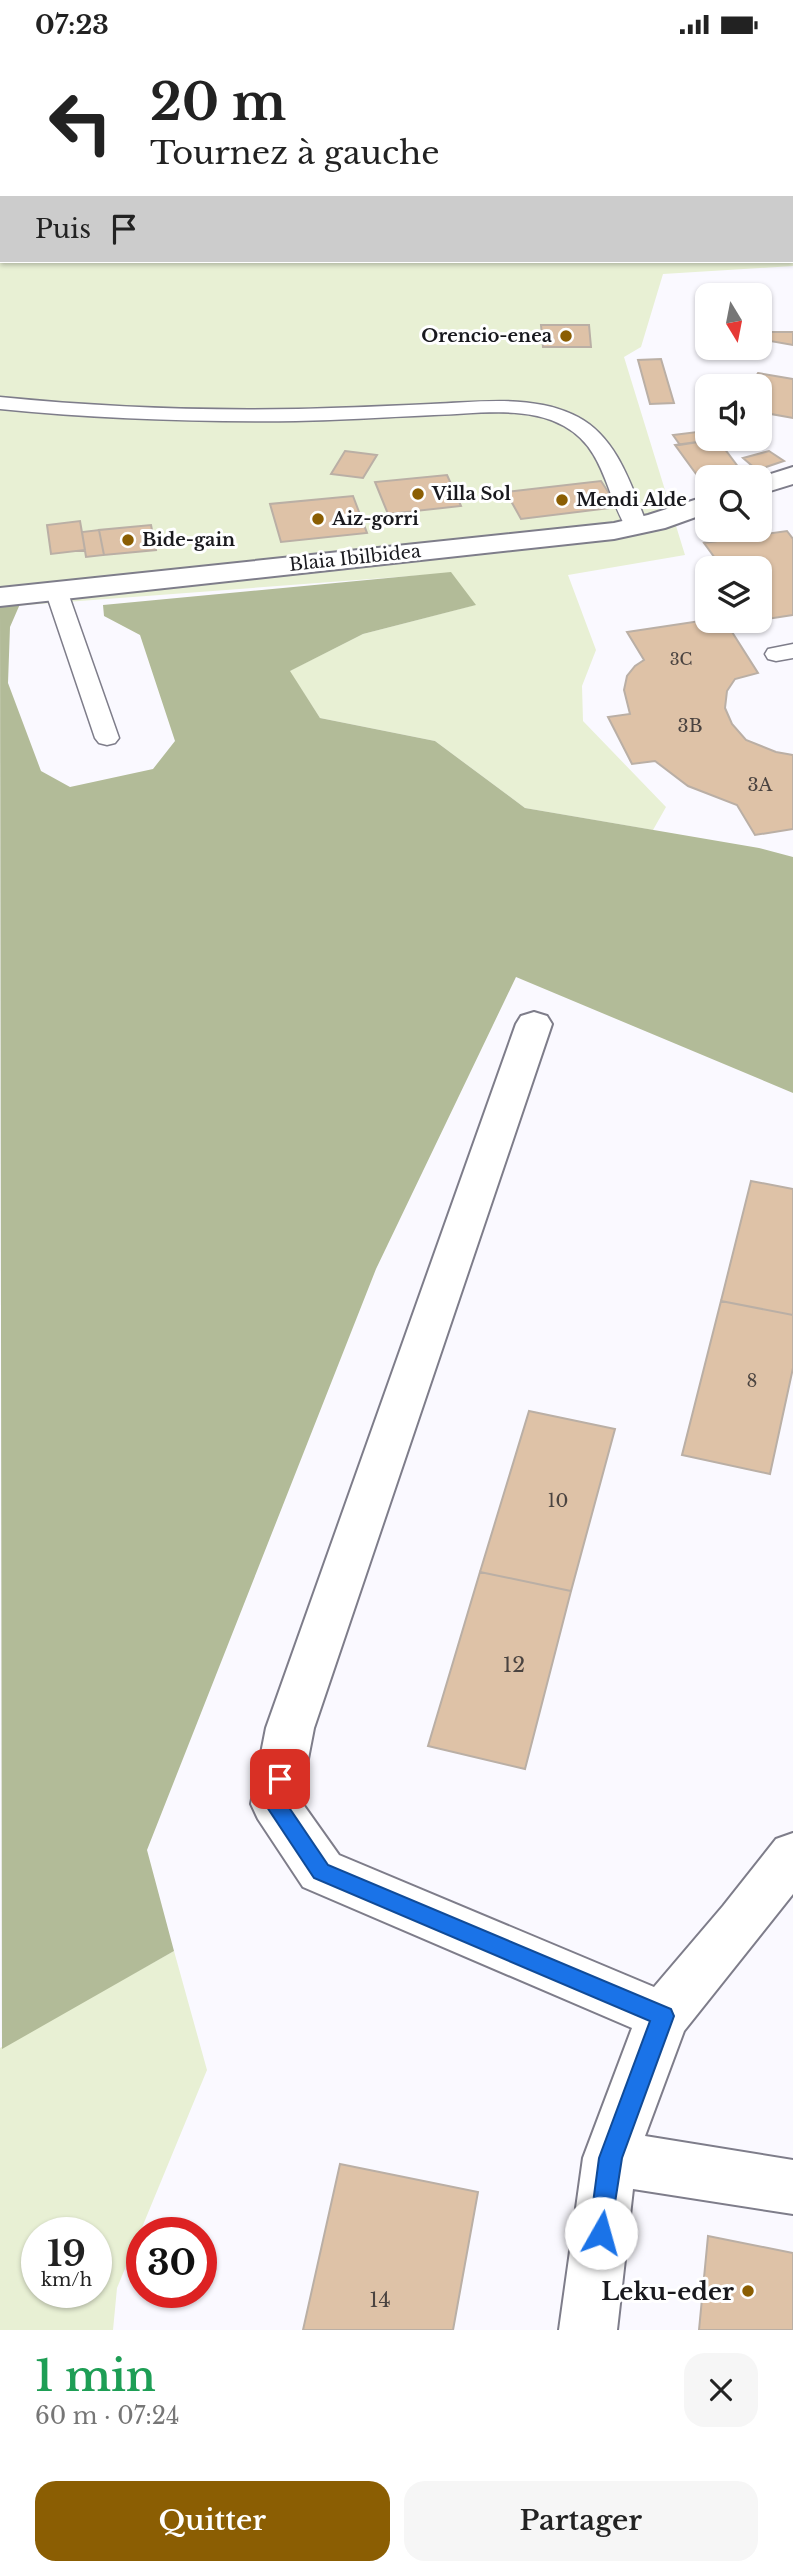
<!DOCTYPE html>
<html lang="fr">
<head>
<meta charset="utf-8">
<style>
	:root { --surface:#fff; --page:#f6f6f6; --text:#222; --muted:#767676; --accent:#8b5e03 }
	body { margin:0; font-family:"Libre Baskerville",serif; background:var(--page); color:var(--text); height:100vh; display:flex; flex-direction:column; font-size:26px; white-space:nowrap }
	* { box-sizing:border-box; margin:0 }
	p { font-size:23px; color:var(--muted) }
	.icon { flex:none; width:38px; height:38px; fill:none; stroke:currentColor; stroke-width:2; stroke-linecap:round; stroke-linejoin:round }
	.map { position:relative; height:2281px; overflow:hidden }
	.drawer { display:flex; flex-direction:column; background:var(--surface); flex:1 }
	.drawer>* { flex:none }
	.hud { position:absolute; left:0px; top:0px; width:794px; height:214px; box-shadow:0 2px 5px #0004; background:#fff; color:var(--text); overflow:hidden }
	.needle { width:46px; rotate:170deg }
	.buttons { position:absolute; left:695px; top:234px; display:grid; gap:14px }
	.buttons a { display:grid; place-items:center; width:77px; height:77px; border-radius:14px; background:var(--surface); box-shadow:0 2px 5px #0004; font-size:35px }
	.speed { position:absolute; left:21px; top:2168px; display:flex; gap:14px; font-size:35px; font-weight:700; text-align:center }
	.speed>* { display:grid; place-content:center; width:91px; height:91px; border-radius:50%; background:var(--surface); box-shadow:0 2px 5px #0004; line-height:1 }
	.speed small { font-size:18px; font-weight:400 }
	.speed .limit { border:10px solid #d22; background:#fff; color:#111 }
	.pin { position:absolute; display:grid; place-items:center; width:60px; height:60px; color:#fff; margin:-30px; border-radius:14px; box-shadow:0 4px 10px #0006 }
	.me { position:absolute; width:77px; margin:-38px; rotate:7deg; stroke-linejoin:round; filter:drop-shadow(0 0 5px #0008) }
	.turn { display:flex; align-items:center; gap:24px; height:147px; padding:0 35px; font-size:32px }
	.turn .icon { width:91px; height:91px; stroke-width:2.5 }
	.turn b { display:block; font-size:49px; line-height:60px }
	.then { display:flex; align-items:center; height:66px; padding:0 35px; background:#0003; gap:14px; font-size:26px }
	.round { display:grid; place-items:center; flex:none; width:74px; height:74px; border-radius:21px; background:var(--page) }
	.overview { display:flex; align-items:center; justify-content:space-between; height:119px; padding:0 35px }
	h1 { font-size:42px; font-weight:600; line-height:52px; color:#1e9e55 }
	.action { display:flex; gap:14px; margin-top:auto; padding:14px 35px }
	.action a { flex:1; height:80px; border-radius:21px; background:var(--accent); color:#fff; font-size:28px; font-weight:600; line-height:80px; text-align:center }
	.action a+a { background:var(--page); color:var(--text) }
	.status { display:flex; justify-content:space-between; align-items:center; height:49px; padding:0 35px; background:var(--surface); direction:ltr }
	.status svg { height:19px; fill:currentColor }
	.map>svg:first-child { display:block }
</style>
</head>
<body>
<div class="status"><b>07:23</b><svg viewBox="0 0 49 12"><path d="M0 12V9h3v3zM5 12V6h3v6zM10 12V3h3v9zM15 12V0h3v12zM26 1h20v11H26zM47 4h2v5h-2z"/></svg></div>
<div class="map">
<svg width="793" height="2281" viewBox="0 0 793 2281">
	<rect width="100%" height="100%" fill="#faf9ff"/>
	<path fill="#e8f0d4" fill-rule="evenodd" d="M171 0H613L615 2H164Z
		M0 45 2 212H793V151V217L663 225 641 298 624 308 685 506 568 526 596 601 582 637 583 672 666 758 653 781 525 759 435 692 320 669 289 622 363 585 475 556 451 524 0 558Z
		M174 1902 207 2021 117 2239 113 2281H0V1999ZM37 2184H96V2244H37Z"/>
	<path fill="#b2bb98" d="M451 523 476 556 363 585 290 622 320 669 435 692 525 759 759 799 793 808V1044L516 928 376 1220 147 1801 174 1902 2 2000 0 558 20 555 10 578 8 634 41 722 70 738 153 720 175 692 140 586 104 567 103 556Z"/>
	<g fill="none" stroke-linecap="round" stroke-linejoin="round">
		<path fill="#a6c0dc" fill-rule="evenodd" d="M723 0H731L732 2H723Z"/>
	</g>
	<path fill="#dec2a7" stroke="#baafa5" stroke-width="2" d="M760 258H767L769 277H760Z
		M541 276H589L591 298H543Z
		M769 283H793V296L770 292Z
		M661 310 674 354 650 355 638 311Z
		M758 324 793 330V369L760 363V338H750Z
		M705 382 707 390 711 391 680 396 673 386Z
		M711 391H718L742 423 699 429 675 396Z
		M345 402 377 406 363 429 331 425Z
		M769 402 784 412 757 421 743 409Z
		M447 426 461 457 388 465 375 433Z
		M601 432 618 458 521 470 506 443Z
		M353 447 367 484 281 493 270 455Z
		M80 472 85 501 51 505 47 476Z
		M151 476 156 501 104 506 99 481Z
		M99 481 104 506 86 508 82 483Z
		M787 482 793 490V566L760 571V520H723L704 494Z
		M707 571 725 572 758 624 735 630 727 642 725 659 732 675 746 691 776 703 793 706V780L755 786 737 756 688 737 655 712 632 715 608 668 630 665 624 641 627 627 635 617 644 611 627 583Z
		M751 1132 793 1140V1266L721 1252Z
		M721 1252 793 1266V1319L770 1425 682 1406Z
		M529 1362 615 1380 571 1542 480 1523Z
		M480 1523 571 1542 525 1720 428 1697Z
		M340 2115 478 2143 453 2281H303Z
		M708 2187 793 2204V2281H699Z"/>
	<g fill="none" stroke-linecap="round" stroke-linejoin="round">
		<g stroke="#7e7d8a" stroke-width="3">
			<path id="lane" d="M0 348C99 358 198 362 298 360 342 359 387 357 431 355 478 353 535 345 578 368 618 389 632 439 648 478L645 483H629C605 447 606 400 564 377 527 356 475 365 434 366 388 368 342 371 296 372 197 373 98 370 0 360Z
				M56 534 64 536 67 541 119 689 115 694 107 696 99 694 95 689 45 541 48 536Z
				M793 595V609L776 612 768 610 765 605 768 600Z"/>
		</g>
		<g stroke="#7e7d8a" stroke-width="4">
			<path id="street" d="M534 963 547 967 552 975 314 1679 300 1751 339 1806 654 1938 723 1857 776 1790 793 1784V1845L684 1982 645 2087 793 2111V2165L633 2140 617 2281H559L583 2109 632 1979 303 1838 258 1770 251 1755 266 1679 516 975 521 967Z"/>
		</g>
		<g stroke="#7e7d8a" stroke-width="4">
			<path id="secondary" d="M630 0H651L652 2H631Z
				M793 418V435L760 445 758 429Z
				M707 447V464L665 479 614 490 0 557V539L614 474 648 466Z"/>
		</g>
		<g stroke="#ab6659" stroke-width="4">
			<path id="highway" d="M33 0H60L32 2Z
				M114 0H140L113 2Z
				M0 26H2L0 39Z"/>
		</g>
		<use href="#lane" fill="#fff" fill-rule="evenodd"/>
		<use href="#street" fill="#fff" fill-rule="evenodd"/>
		<use href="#secondary" fill="#fff" fill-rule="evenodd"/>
		<use href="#highway" fill="#fa8f79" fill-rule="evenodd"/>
	</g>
	<path fill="#1a73e8" stroke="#114b97" stroke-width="2" d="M280 1721 287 1724 290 1730 286 1754 328 1816 671 1960 674 1967 622 2109 609 2192 601 2195 593 2192 589 2184 599 2109 650 1972 314 1829 265 1755 273 1724Z"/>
	<g fill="#8b5e03" stroke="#fff" stroke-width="2.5">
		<circle cx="566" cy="287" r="7"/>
		<circle cx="418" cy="445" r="7"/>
		<circle cx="562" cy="451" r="7"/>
		<circle cx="318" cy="470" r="7"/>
		<circle cx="128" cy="491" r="7"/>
		<circle cx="748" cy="2242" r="7"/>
	</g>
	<g text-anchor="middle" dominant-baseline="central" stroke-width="6" stroke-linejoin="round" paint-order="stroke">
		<g font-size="16" fill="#4a4340">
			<text x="681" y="610">3C</text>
		</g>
		<g font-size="18" font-weight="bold" fill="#19191e" stroke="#fff" text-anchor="start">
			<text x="552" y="287" text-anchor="end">Orencio-enea</text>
			<text x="432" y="445">Villa Sol</text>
			<text x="576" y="451">Mendi Alde</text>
			<text x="332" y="470">Aiz-gorri</text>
			<text x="142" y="491">Bide-gain</text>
		</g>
		<g font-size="18" fill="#19191e" stroke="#fff">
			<text transform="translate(355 509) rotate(-6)">Blaia Ibilbidea</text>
		</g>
		<g font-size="18" fill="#4a4340">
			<text x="690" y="677">3B</text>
			<text x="760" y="736">3A</text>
			<text x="752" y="1332">8</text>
			<text x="558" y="1452">10</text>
		</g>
		<g font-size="21" fill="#4a4340">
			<text x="514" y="1616">12</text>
			<text x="380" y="2251">14</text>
		</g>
		<g font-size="24" font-weight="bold" fill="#19191e" stroke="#fff" text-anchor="end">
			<text x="734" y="2242">Leku-eder</text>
		</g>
	</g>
</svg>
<div class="buttons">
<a><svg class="needle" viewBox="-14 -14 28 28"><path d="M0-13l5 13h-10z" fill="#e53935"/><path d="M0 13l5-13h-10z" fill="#767676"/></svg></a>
<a><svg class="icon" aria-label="sound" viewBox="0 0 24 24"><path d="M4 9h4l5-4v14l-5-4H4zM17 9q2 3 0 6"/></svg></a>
<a><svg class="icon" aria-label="search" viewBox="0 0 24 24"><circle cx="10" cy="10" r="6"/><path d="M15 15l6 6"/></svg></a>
<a><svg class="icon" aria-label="layers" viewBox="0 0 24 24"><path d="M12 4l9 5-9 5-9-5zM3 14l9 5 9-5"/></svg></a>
</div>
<div class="speed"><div>19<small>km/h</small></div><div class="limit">30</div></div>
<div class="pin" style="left:280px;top:1730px;background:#d93025"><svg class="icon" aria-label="arrive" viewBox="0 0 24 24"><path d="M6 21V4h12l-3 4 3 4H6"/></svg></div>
<svg class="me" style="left:601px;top:2184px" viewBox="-20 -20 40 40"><circle r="19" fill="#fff"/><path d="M0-13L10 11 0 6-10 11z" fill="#1a73e8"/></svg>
<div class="hud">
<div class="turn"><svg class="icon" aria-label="left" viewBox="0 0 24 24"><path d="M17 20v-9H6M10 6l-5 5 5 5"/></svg><div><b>20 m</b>Tournez à gauche</div></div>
<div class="then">Puis<svg class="icon" aria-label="arrive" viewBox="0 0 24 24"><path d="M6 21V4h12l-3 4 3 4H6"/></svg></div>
</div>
</div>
<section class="drawer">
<div class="overview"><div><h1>1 min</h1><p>60 m · 07:24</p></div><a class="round"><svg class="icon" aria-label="close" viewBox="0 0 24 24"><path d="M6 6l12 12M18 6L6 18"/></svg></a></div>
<div class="action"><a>Quitter</a><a>Partager</a></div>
</section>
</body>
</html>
